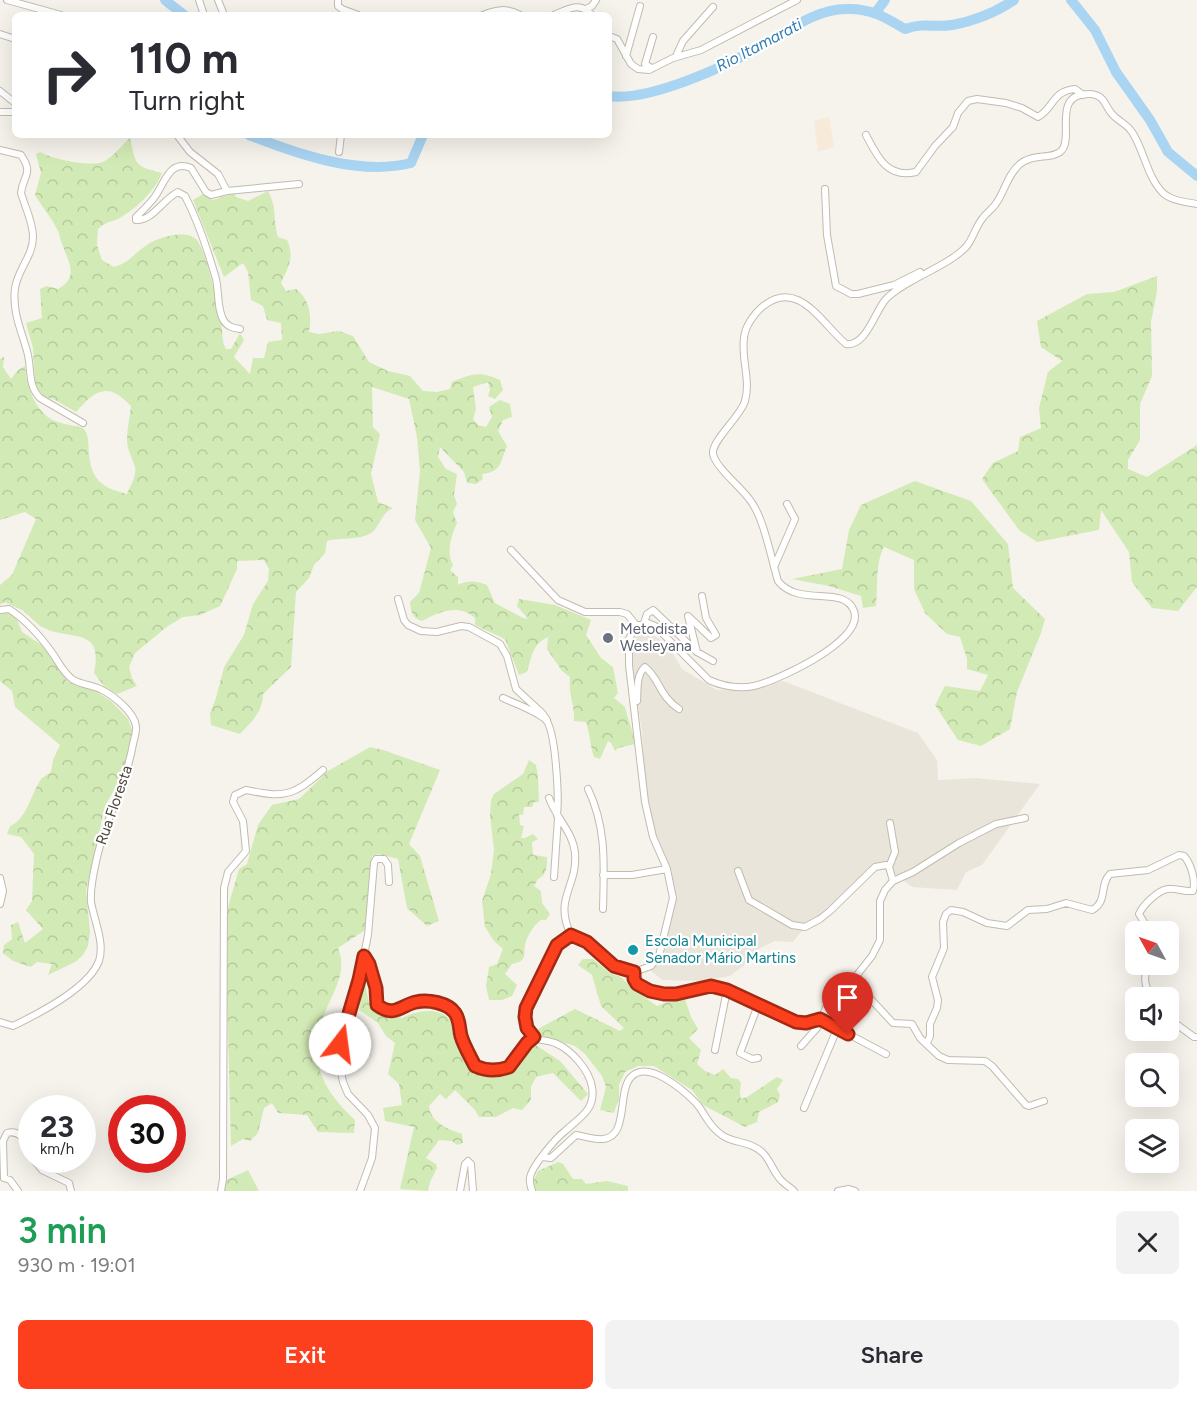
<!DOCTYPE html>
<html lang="en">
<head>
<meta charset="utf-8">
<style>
	:root { --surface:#fff; --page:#f2f2f3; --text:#2b2b33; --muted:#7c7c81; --accent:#fc3f1d }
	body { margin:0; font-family:Figtree,sans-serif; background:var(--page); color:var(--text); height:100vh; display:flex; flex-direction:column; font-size:22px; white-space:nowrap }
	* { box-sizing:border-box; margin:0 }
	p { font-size:20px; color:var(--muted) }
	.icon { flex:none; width:33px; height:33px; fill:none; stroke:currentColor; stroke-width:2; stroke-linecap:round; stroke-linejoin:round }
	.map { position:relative; height:1191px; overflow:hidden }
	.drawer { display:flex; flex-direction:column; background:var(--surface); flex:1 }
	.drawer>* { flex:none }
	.top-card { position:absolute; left:12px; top:12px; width:600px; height:126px; border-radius:9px; box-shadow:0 6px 24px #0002; background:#fff; color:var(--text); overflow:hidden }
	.needle { width:39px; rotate:310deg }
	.controls { position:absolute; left:1125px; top:921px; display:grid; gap:12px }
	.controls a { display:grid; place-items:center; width:54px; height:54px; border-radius:9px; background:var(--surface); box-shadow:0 6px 24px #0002; font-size:30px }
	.speed { position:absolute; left:18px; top:1095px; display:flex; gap:12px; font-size:30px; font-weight:700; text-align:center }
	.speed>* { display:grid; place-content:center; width:78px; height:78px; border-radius:50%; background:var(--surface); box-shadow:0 6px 24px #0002; line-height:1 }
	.speed small { font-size:15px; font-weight:400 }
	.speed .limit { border:9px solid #d22; background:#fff; color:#111 }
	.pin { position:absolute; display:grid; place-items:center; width:51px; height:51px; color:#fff; margin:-62px -26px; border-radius:50% 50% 50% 0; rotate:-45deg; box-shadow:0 0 6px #0007 }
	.pin .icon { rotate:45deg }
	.me { position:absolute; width:66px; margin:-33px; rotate:15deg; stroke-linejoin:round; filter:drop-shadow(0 0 4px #0008) }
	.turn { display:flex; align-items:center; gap:21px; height:126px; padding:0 18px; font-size:27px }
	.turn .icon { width:78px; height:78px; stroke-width:2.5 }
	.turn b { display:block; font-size:42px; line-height:51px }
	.round { display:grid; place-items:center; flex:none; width:63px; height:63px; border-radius:9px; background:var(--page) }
	.overview { display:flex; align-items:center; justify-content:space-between; height:102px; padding:0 18px }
	h1 { font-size:36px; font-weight:600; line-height:45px; color:#1e9e55 }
	.cta { display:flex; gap:12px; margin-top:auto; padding:12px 18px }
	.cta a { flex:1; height:69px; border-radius:9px; background:var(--accent); color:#fff; font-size:24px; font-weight:600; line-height:69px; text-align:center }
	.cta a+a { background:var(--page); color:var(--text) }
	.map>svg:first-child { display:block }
</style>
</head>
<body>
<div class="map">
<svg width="1197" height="1191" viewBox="0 0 1197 1191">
	<defs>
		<pattern id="forest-crowns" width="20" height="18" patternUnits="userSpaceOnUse" patternTransform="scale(1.5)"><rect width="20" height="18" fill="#d2eab5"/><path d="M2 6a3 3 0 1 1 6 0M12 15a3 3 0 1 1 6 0" fill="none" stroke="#b6ca9c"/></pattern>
	</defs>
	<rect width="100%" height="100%" fill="#f6f3ec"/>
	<path fill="#eae5da" d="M645 629 668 645 682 669 717 690 752 688 783 681 918 733 937 760 938 780 976 778 1040 784 982 865 966 872 957 890 912 887 891 871 874 869 835 904 805 927 793 942 775 941 758 949 752 959 730 976 700 981 662 980 651 971 660 957 675 900 669 865 656 839 644 778 642 731 630 657 634 633Z"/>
	<path fill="#f7ead8" d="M829 117 834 147 818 152 814 121Z"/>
	<path fill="url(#forest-crowns)" d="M130 138C136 165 134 166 162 173 157 188 137 208 123 216 113 223 107 220 98 229L97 245 102 260 114 267C127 264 133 255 144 247 151 241 161 238 169 236 177 234 189 233 196 239 206 249 218 306 221 322 223 332 221 340 226 349H231L240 333 244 340 234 357 250 374 253 358H264L268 342 282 340 281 323 267 320 263 306 251 300 248 272 243 263 224 277 193 200 203 194 213 200 234 193 236 197 248 201 268 191C277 207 273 220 278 237L287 240C295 256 288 268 281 283L286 291 296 289C310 299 312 317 309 332L319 334 339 331 353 336 369 362 388 371 410 376 423 391 437 392 450 389 452 382C472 373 481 371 500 380L503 390 495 399 488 396 490 390 488 382 473 387 476 409 473 419 478 425 486 427 492 417 489 407 500 400 510 404 512 417 503 420 498 431 507 446C500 462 502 472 482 474L483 479 476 484 467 483 464 472 440 447 438 457 446 469 457 474 454 495 457 504 453 512 457 523C451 536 446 552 453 565L450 570 458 577V585C469 580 476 581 487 585L495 603 523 618 528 619 517 606 519 599 555 605 591 620 586 635 601 658 613 667 618 693 614 698 625 707C628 720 633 730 635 744L618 748 615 751 611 743 608 741 600 759 594 757C590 746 590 734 586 722L574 721C575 705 568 694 570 677L562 671 547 649 548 637C532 644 532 657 527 672L519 675 505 639 475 625V618C458 603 439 612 422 621 412 618 411 612 410 602L419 593 431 548 415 520 420 471 417 437 409 399 372 387 373 427 380 434 371 474 378 502 393 508C381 513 380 527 371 533 359 541 340 537 327 541L325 553 314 565 309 578 296 592 291 667 263 694C263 712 251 722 240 734L211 725 210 713 216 698 224 667 244 635 253 604 268 581 269 569 264 560 237 561V569L220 606 200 615 183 617 168 626 135 653 129 667 132 678 137 686 117 694 104 686 94 673C104 626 71 641 44 628 36 624 29 615 22 610 16 607 10 605 4 602L0 605V585L12 575 36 519 25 512 0 520V359L4 357 3 367 11 379 18 370 25 366C26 384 34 409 51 419 59 424 73 425 83 428 90 436 88 445 89 455 92 482 104 488 127 494 130 486 137 476 135 467 132 456 127 451 127 439 127 428 130 417 131 406 108 381 95 390 76 412L55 400 43 396 35 384 33 348 26 323 42 318 40 289 47 286 58 289C80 277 68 261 62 244 60 240 60 235 58 231 52 218 42 207 35 195L41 173 36 154 40 152C52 159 93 168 105 161 114 156 122 145 130 138Z
		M1157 276V291L1151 322 1152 376 1140 404V440L1128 460V469L1147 477 1197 445V587L1178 611 1152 608 1132 582 1129 552 1101 510 1099 530 1037 542 1019 530 982 479 993 463 1018 451 1020 437 1041 428 1039 408 1048 372 1062 361 1041 347 1037 321 1087 294 1114 292Z
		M915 481 971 501 1008 544 1013 588 1045 619 1041 633 1017 692 1010 729 981 746 958 740 935 705 945 686 980 691 988 675 967 669V659L960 637 947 634 925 613 914 589V560L884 547C875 564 878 586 876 606L863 608 861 596 829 586 792 579 842 569 849 530 861 505Z
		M8 613 16 617 22 632 46 648 55 665 68 682 90 688 111 701 128 719 133 732 120 779 105 806 86 890 90 932 88 946 83 955 75 962 48 975 52 964 37 962 31 967 13 961 3 953 4 945 12 939 11 925 18 922 25 943 43 929 26 910 32 901 34 854 21 837 7 834 10 826C27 819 30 796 40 781 42 777 47 775 51 772L53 760 60 745 15 707 12 691 0 681V614Z
		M370 747 383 750 440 770 409 844 420 856 439 921 427 926 407 908 398 859 379 854 372 856 365 930 338 948C348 972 333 991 325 1013 308 1060 320 1087 355 1120L354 1133 318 1132 307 1115 278 1113 272 1103 264 1108 258 1133 250 1141 243 1139 231 1146 225 918 239 869 247 864 258 825 272 805 299 799 328 771Z
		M529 760 536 765 538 777 539 802H534L532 807H524L523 815 519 814 520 825 524 826 521 838H525L533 834 538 839 532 842 533 855 547 857C547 866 547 875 538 879L534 886 541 891 542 903 550 914 546 920H541C534 925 529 933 526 941 522 952 530 961 512 964L505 974 517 985 512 996 502 1000H489L486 986 489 967 497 964 503 949 494 941 485 927 482 901 491 874 494 850 490 815 491 800 494 794 523 774Z
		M583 959H593L610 973 621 977 632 988 657 1006 673 1000 685 999 691 1017 698 1029 689 1038 701 1050 697 1064 705 1071 715 1075 723 1069 731 1078 738 1079 741 1083 740 1092 741 1099 747 1097 777 1077 783 1080 777 1089 780 1095 778 1102 759 1112 757 1122 745 1127 703 1105 692 1090 654 1066H638L625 1072 619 1085V1098L614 1113 600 1110 606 1087 602 1076 585 1054 575 1046 539 1035 536 1030 575 1009 620 1031 624 1028 601 1006 592 975 578 965Z
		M364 978 369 1003 388 1015 402 1018C418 1009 447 1005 454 1028 455 1033 453 1038 455 1042 458 1052 467 1062 473 1071 509 1073 511 1073 534 1044L560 1061 588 1094 581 1101 553 1073 536 1077 531 1087V1100L522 1110 513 1108 496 1117H479L475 1110 455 1090 446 1099 440 1094 429 1106C431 1123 448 1129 462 1134L463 1143 457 1145 452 1141 439 1140 426 1158 436 1164 437 1168 430 1182 428 1191 400 1189 414 1127 385 1121 383 1108 402 1105 399 1084 388 1074 395 1043 386 1036 378 1023 359 1010Z
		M558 1162 563 1164 573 1179H582L586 1184 607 1181 628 1186V1191H536L533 1182 538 1171Z
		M248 1170 259 1191H222L224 1181Z"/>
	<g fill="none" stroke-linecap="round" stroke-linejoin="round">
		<path stroke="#a9d4f2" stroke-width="10" d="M165 0 184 15
			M1071 0 1095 30 1116 72 1150 120 1168 152 1197 176
			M876 12 885 0
			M609 96C651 102 730 64 767 43 791 29 817 9 846 9 870 8 885 17 905 29 925 22 934 28 952 25 974 21 996 12 1014 0
			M249 135C297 154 359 176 411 163L423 135"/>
		<g stroke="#c2bbae" stroke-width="8">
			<path id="street" d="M7 0 61 15
				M199 0 204 15
				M218 0 224 15
				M338 0V6L342 9 358 15
				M586 9 592 6 596 0
				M483 15C496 9 507 8 520 15
				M554 15C568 9 580 1 592 15
				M0 34 15 39
				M609 36 617 39 631 64 638 69 649 70 673 58 701 50 797 0
				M677 54 683 41 713 7
				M626 56 640 6
				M650 67 645 64 653 37
				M0 91 15 103
				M0 112H15
				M177 135 190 152 218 174 227 191 299 184
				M866 135C877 156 887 179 916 172L935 146 953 127 958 113 968 101 977 99 1006 103 1022 108 1038 117C1054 108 1052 91 1075 89L1083 95
				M0 150 21 155C34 174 23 175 21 193 25 207 33 222 33 237 33 256 18 269 15 288 12 311 21 330 27 351 32 368 27 385 40 398L83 423
				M339 152 341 135
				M825 189 827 235 836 286 851 294H858L894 285 920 272
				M227 191 211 195 206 192 191 168C170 159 165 182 156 195 151 203 143 210 136 217V220C153 221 163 199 178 192L185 196C198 221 208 251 216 279 219 292 217 310 224 321 228 327 233 328 240 329
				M511 550 558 600 585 612H620L627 614 636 625
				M774 567 795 519 787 504
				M398 599 404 620 408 625 421 631 437 632 461 626 469 627 500 644 507 656 516 689 542 713 547 720
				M0 610 9 609C26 620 41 637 53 654 59 663 63 672 72 679 81 685 93 685 102 690 114 696 134 712 136 726 137 731 134 739 133 744 126 785 104 821 96 862 93 875 90 889 91 902 94 920 105 943 99 961 89 988 38 1014 13 1026L0 1022
				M644 623 647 614 653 610 697 652 713 661
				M697 652 688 616 711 638 716 635 706 618 702 596
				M503 698C516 704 534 710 545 719 556 728 559 799 557 815
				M637 701C638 689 636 675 645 667 660 679 659 696 679 709
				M588 789C607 828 604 867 603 909
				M549 798C556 818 573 832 575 853 578 887 553 898 571 935
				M889 867 895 852 890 823
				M738 871 749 900 792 925 805 927 820 919 830 911 875 867 886 865 889 867 893 881 885 890 880 901V940L872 956 853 980 832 994 817 1028 801 1046
				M603 875H632L667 869
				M554 877 558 818
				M0 878 3 891 0 904
				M893 881 913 872 959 843 996 824 1025 818
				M364 956 369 964 376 988 377 1005C394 1018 401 1005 416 1002 428 999 448 1003 455 1013 460 1020 459 1028 461 1036 464 1046 470 1056 475 1066L483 1069 509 1067 527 1043 534 1037
				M1149 964C1143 977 1144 985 1152 998
				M634 972 651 966 659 956 673 898 667 869 653 837 645 802 629 665V639L636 625 648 623 655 626 709 680C722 686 739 689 754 686 776 681 865 641 854 611 844 584 799 608 778 581 771 558 764 518 750 500 741 487 716 468 713 454 711 441 741 416 745 401 751 380 741 359 744 338 745 326 754 314 762 307 798 277 821 323 846 344 866 347 875 311 886 299 906 279 947 267 966 247 973 239 975 228 982 219 986 213 993 209 997 202 1005 190 1008 174 1020 164 1032 153 1054 160 1062 150 1074 136 1051 93 1090 94 1105 95 1104 105 1112 114 1118 121 1127 124 1132 132 1144 150 1147 177 1163 193 1172 201 1186 202 1197 204
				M634 972V979L637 984 650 991 664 994H676L711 986 727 990 796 1022 806 1023 820 1019 886 1054
				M853 980 893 1023 912 1024 920 1038 939 1056 948 1060 985 1061 992 1066 1026 1105 1029 1106 1044 1101
				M758 1005 740 1053 752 1059 758 1058
				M1168 1018 1194 1037H1197
				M927 1043 930 1036V1024L937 1008 938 1000 932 977 944 948 943 922 946 914 951 910 963 912 987 923 1007 926 1028 910 1047 909 1066 903 1092 910C1108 902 1099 885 1110 874L1148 870 1179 855 1184 856C1191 864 1196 880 1193 891 1184 892 1177 888 1168 889 1158 890 1143 905 1139 914L1150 932
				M715 1050 727 990
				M804 1108 837 1029
				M542 1157 551 1158 576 1135C584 1136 595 1140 603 1139 629 1137 617 1092 631 1077 648 1059 683 1090 696 1103 704 1112 708 1124 718 1132 730 1144 750 1140 763 1153 770 1160 773 1171 780 1179 784 1184 790 1187 794 1191
				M34 1160 42 1170 69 1183 71 1191
				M4 1178 3 1141 7 1133C22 1129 26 1144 32 1155
				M4 1178 10 1180 18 1191
				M221 1191 223 1179 224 888 228 872 246 851 243 821 233 802 235 795 246 790C285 798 293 796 323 770
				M360 1191 372 1158 375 1128 368 1115 348 1094 343 1082 339 1062 340 1044 359 980 368 935 374 863 376 859H384L388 865 389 882
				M460 1191 465 1164 468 1161 471 1164 473 1191
				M532 1191C531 1187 529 1182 530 1178 531 1167 556 1138 565 1131 579 1118 596 1110 592 1087 589 1070 572 1050 555 1043 548 1040 539 1041 533 1037 515 1022 532 994 540 978 548 962 554 944 571 935L587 942 614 966 634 972
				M838 1191 849 1189 855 1191"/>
		</g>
		<use href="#street" stroke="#fff" stroke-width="6"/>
	</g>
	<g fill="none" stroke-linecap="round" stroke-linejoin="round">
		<g stroke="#a42913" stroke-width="15">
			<path id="route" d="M340 1044 359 980 364 956 369 964 376 988 377 1005C395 1018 401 1005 416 1002 428 999 448 1003 455 1013 460 1020 459 1028 461 1036 464 1046 470 1056 475 1066 486 1071 498 1071 509 1067L527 1043 534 1037 527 1028 525 1017 526 1008 557 945 571 935 587 942 614 966 634 972V979L637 984 650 991 664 994H676L711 986 727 990 796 1022 806 1023 820 1019 848 1034"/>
		</g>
		<use href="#route" stroke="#fc3f1d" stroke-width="10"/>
	</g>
	<circle fill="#6b7280" stroke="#fff" stroke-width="2" cx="608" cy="638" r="6"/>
	<circle fill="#0f9aa8" stroke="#fff" stroke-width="2" cx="633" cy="950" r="6"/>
	<g text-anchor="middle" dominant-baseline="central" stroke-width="4.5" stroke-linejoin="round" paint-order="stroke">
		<g font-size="15" fill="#5b616d" stroke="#fff" text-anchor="start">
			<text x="620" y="629">Metodista<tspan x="620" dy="17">Wesleyana</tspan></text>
		</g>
		<g font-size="15" fill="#4b4439" stroke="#fff">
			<text transform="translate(114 805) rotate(-71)">Rua Floresta</text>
		</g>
		<g font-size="15" fill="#0d838f" stroke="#fff" text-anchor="start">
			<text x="645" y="941">Escola Municipal<tspan x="645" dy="17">Senador Mário Martins</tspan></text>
		</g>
		<g font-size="16" font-style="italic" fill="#2e7ab2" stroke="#fff">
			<text transform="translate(759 45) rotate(-28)">Rio Itamarati</text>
		</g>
	</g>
</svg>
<div class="controls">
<a><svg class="needle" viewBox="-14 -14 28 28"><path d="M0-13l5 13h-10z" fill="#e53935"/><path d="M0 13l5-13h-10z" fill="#7c7c81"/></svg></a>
<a><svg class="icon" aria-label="sound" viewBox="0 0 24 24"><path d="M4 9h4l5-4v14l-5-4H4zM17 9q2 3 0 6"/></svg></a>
<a><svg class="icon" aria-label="search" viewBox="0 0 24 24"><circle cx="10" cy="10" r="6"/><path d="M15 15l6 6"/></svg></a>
<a><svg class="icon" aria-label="layers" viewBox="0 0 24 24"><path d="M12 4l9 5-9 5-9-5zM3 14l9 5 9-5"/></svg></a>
</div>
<div class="speed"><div>23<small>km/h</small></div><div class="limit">30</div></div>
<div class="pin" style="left:848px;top:1034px;background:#d93025"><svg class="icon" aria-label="arrive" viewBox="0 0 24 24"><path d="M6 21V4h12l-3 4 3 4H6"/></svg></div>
<svg class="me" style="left:340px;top:1044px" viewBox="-20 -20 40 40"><circle r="19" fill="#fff"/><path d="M0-13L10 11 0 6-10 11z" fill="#fc3f1d"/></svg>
<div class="top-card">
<div class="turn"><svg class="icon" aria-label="right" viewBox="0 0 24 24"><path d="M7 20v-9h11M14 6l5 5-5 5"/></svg><div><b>110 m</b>Turn right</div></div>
</div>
</div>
<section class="drawer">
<div class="overview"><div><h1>3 min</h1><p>930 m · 19:01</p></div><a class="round"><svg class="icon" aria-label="close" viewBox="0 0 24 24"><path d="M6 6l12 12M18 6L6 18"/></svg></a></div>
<div class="cta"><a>Exit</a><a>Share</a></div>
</section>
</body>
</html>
